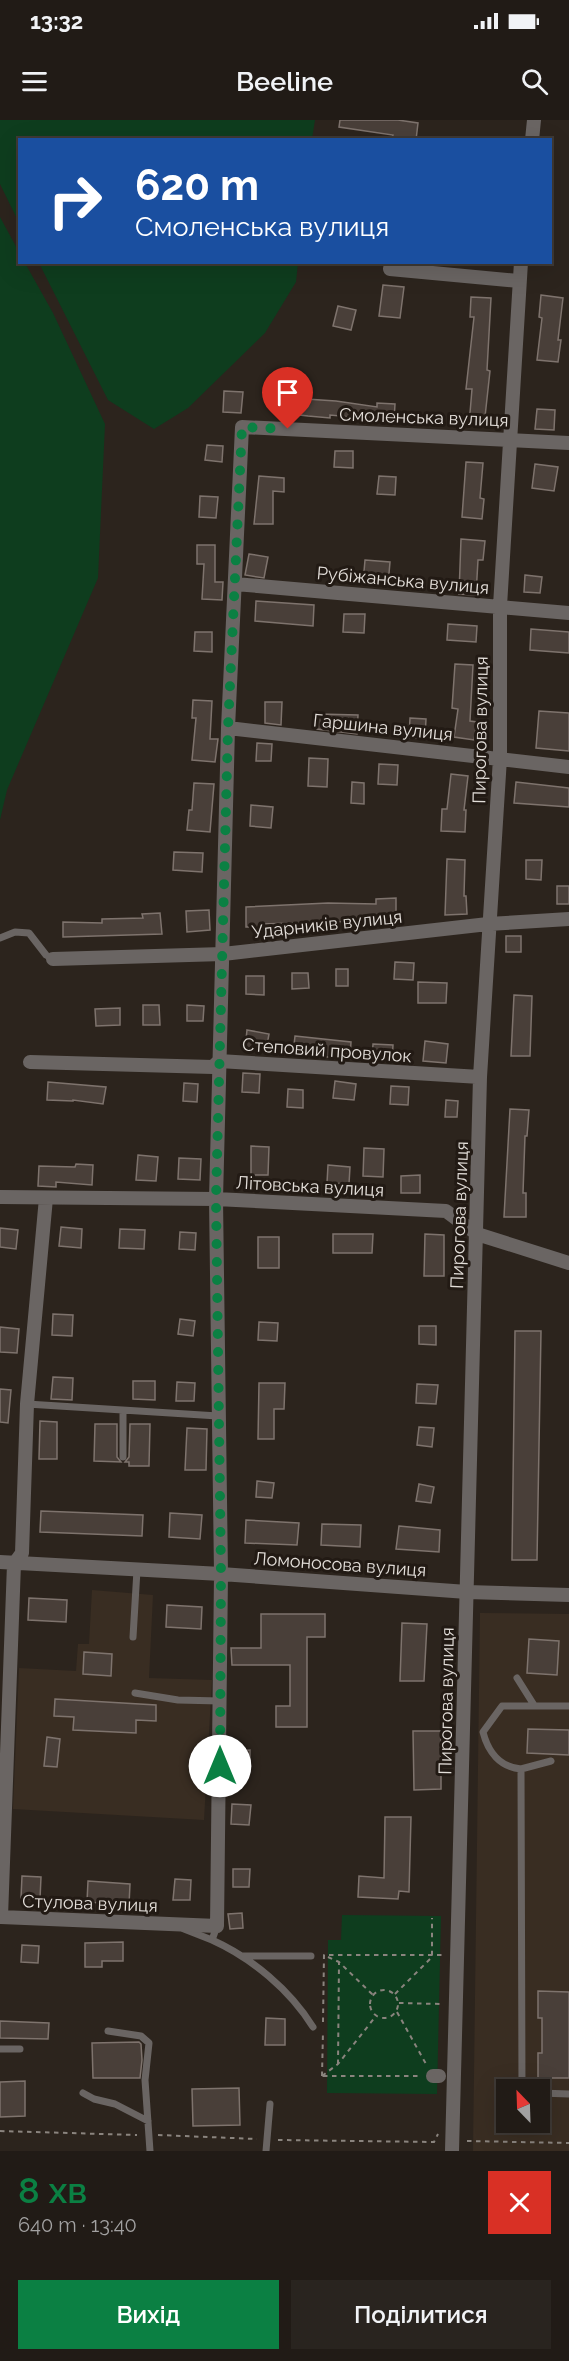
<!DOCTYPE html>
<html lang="uk">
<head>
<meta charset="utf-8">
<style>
	:root { --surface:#211b16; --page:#29241f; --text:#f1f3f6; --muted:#a2a1a1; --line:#3e3935; --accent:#0b8043 }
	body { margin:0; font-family:Raleway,sans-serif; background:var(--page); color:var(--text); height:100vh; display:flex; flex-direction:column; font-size:22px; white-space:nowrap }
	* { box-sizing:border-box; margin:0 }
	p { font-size:20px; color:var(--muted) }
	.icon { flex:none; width:33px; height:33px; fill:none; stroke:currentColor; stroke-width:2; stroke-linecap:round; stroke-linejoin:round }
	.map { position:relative; height:2031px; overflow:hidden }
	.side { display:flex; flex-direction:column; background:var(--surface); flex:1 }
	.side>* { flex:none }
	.hud { position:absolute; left:18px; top:18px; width:534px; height:126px; border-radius:0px; box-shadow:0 6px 24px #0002,0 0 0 2px var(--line); background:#1a4fa0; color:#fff; overflow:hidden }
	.needle { width:39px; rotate:337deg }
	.tools { position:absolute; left:496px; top:1959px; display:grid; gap:12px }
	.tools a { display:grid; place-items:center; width:54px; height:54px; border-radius:0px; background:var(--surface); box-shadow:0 6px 24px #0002,0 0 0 2px var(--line); font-size:30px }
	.pin { position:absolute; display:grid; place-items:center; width:51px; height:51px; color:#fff; margin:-62px -26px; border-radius:50% 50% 50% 0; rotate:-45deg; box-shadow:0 0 6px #0007 }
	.pin .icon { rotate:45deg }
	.me { position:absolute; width:66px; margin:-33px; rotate:0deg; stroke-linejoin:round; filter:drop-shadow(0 0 4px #0008) }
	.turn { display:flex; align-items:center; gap:21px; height:126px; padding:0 18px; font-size:27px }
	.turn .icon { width:78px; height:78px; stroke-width:2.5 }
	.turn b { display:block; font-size:42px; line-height:51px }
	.round { display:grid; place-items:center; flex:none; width:63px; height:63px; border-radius:0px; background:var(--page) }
	.head { display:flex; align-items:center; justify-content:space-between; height:102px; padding:0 18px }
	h1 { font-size:36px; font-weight:600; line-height:45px; color:var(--accent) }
	.button { display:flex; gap:12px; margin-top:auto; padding:12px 18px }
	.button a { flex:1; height:69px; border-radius:0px; background:var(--accent); color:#fff; font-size:24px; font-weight:600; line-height:69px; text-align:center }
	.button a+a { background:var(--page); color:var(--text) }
	.status { display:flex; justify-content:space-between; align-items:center; height:42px; padding:0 30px; background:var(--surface); direction:ltr }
	.status svg { height:16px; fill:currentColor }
	header { display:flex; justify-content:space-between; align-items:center; height:78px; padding:0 18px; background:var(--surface); font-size:27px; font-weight:600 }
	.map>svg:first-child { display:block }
</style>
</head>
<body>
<div class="status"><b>13:32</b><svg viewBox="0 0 49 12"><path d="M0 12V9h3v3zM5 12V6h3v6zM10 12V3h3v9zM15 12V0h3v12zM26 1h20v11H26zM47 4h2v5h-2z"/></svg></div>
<header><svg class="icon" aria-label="menu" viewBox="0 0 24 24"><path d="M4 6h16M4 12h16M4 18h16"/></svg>Beeline<svg class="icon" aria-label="search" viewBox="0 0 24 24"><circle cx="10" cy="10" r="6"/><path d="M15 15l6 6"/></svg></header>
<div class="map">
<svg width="569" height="2031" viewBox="0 0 569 2031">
	<rect width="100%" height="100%" fill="#2c241d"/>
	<path fill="#392d22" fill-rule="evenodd" d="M92 1470 153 1475 149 1558 212 1560 204 1700 13 1689 19 1548 76 1551 78 1524H89Z
		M480 1493 569 1494V2031H473ZM507 1970H540V2002H507Z"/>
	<path fill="#0e3d1e" d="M0 0H315L312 19 20 20 19 103 0 64Z
		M0 97 19 132 20 142 25 143 53 193 105 304 98 458 7 670 0 700Z
		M39 143H298L296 162 265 213 188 288 154 309 108 280Z
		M342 1795 441 1796 437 1974 327 1973 328 1820H341Z"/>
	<path fill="#493f39" stroke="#7e736d" stroke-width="1.5" d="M340 0H398L418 3 416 20H402L392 18 393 15 339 7Z
		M383 165 404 167 400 198 379 196Z
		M541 175 563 178 558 220H561L558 242 537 240 542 198 539 197Z
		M471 177 491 178 487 250 490 251 484 306 469 305 472 269H466L474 197H470Z
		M338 186 356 190 351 210 333 206Z
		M224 271 243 272 241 293 223 292Z
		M275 274 291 276V278L336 281 377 287V283L395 284 394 301 330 295V298L308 296 273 292Z
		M537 289 555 290 554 310 535 309Z
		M207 325 223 326 222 342 205 340Z
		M335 331H353V348L334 347Z
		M466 342 483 343 480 378 484 379 482 399 462 397Z
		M535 344 558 347 554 371 532 368Z
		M259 356 284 358V372L273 371V404H254Z
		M379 356 396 357 395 375 377 374Z
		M200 376 218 377 216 398 199 397Z
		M461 419 485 421 483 440H478L476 475 459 474Z
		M197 425H215V462H223L222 480 202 479 204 444H197Z
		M249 434 268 437 264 458 245 455Z
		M365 440 390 442 388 465 363 463Z
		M525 455 542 457 540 473 524 472Z
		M256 481 314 485 313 506 255 501Z
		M344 494H365L364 513 343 512Z
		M448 504 477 506 476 522 447 520Z
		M531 509 569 512V533L530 530Z
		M195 512H212V532L194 531Z
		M455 544 473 545 470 601 477 602 474 620 454 617 458 589 452 588Z
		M193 580 212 581 210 619H218L215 642 192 640 196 598H192Z
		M265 582H282L281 605 265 603Z
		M539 591 569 593V631L536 628Z
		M318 594 358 595 357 614 317 609Z
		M410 598 426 599 425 618H409Z
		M257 623 272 624 271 641H256Z
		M309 638 328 639 327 667 308 666Z
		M379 644 398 645 397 665 378 664Z
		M451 654 468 656 464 690H466L465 712 441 711 442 689H447Z
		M352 662 364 663V684L351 683Z
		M516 662 569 668V687L514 683Z
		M194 663 214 664 210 712 187 710 189 690H192Z
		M251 685 273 687 271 708 250 706Z
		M174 732 203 733 202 752 173 750Z
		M447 739 465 740 464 776H466L467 794 445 795Z
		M526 740H542L541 760 526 759Z
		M557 766H569V784H557Z
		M396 778V800L262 804V807H246V787L328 783 376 784V779Z
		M209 790 210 810 187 812 186 791Z
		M160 793 162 814 63 817V802L102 803V799L143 798 142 794Z
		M506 816H521V832H506Z
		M395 842 414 843 413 860 394 859Z
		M336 849H348V866H336Z
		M292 853H308L309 868 292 869Z
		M246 856H264V875L246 874Z
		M418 862 447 863 446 883H418Z
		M514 875 532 876 530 936H511Z
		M143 885H159L160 905H143Z
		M187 885 204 886 203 901H187Z
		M120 888V905L96 906 95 889Z
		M247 910 269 914 266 931 245 929Z
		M295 916 351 922 350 939 293 934Z
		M425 921 448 924 446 943 423 941Z
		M373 924 393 925 392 941 372 940Z
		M243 953 260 954 259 973 242 972Z
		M335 961 356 964 354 980 333 978Z
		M48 962 106 967 103 984 73 980V981L47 980Z
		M184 963 198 964 197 982 183 981Z
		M391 966 409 967 408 985 390 984Z
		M288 969 303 970V988L287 987Z
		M446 980 458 981 457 997H445Z
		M510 989 529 990 527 1016H525L523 1073H526V1097H504Z
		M251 1026 269 1027 268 1055H251Z
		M364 1028 384 1029 383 1057 363 1056Z
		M138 1035 158 1037 156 1061 136 1060Z
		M179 1038 201 1039 200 1060 178 1059Z
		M76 1044 93 1045 92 1065 56 1062V1067L38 1066 39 1046 75 1047Z
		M328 1045 350 1047 349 1064 327 1063Z
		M420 1055V1073H401V1056Z
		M61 1107 82 1109 81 1128 59 1126Z
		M0 1108 18 1110 16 1129 0 1127Z
		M120 1109 145 1110 144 1129 119 1128Z
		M180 1112 196 1113 195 1130 179 1129Z
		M333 1114H373L372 1133H333Z
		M425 1114 444 1115V1156H424Z
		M258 1117H279V1148H258Z
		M53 1194 73 1195 72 1216 52 1215Z
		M180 1199 195 1201 193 1216 178 1214Z
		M259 1202 278 1203 277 1221 258 1220Z
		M419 1206H436V1225L419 1224Z
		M0 1207 19 1209 17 1233 0 1232Z
		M515 1211H541L537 1440H512Z
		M53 1257 73 1258 72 1280 51 1279Z
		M133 1261H155V1280L133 1279Z
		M177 1262 195 1263 194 1281H176Z
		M259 1263H285L284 1289H274V1319H258Z
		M417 1264 438 1265 436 1284 416 1283Z
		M0 1269 11 1270 8 1303 0 1302Z
		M40 1301 57 1302V1339H39Z
		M95 1304H117V1337L121 1342 94 1341Z
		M130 1304H150L149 1346H129V1342H125L129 1337Z
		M419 1307 434 1308 432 1327 417 1325Z
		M187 1308 207 1309 206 1350H185Z
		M257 1361 274 1363 272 1378 256 1377Z
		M419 1364 434 1367 431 1383 416 1381Z
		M41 1391 143 1395 142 1416 40 1412Z
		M170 1393 202 1395 200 1419 169 1417Z
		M246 1400 299 1403 297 1425 245 1423Z
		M322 1404 361 1405 360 1427 321 1425Z
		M399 1406 440 1410 439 1432 396 1429Z
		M29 1478 67 1480 66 1502 28 1500Z
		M167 1485 202 1487 201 1509 166 1507Z
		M261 1494H325V1517H307V1607H276V1586H290V1545H232L231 1528H261Z
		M402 1503 427 1504 424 1561H400Z
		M529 1519 559 1521 557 1555 527 1553Z
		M84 1532 112 1534 111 1556 83 1554Z
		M55 1579 156 1585V1601L136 1600V1613L73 1610 74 1597 54 1596Z
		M528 1609 569 1610V1635L527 1633Z
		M413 1611H441V1669L414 1670Z
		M47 1617 60 1619 57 1647 44 1646Z
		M250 1630V1649H229V1631Z
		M232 1684 251 1685 249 1705 231 1704Z
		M385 1697H411L409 1772 399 1771 398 1779 358 1777 359 1756 384 1758Z
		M233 1749H250L249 1767H233Z
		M22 1756 41 1757 40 1779 21 1778Z
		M175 1759 191 1760 190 1780H173Z
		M88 1761 130 1764 129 1785 87 1782Z
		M242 1793 243 1808 230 1809 228 1794Z
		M123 1822V1841H102V1847H85V1823Z
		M22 1825 39 1826 38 1843 21 1842Z
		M538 1871 569 1872V1958H538V1933H542V1898H538Z
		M266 1898 285 1899V1925H265Z
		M0 1901 49 1903 48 1919 0 1918Z
		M139 1922 141 1924 142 1940 140 1958H93L92 1923Z
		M25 1961V1996L0 1997V1962Z
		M239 1968 240 2005 193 2006 192 1969Z"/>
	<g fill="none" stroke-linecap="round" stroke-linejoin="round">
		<path stroke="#8a847e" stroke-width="2" stroke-dasharray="4.5 4.5" stroke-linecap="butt" d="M328 1837 339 1842 373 1875
			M370 1884a14 14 0 1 1 28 0a14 14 0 1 1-28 0Z
			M395 1874 432 1837V1798
			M399 1883 441 1884
			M397 1892 426 1944
			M323 1902 324 1835H443
			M338 1944 339 1842
			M322 1956 323 1911
			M322 1956 338 1944 376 1896
			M323 1956H419
			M0 2011 137 2015
			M158 2015 257 2019
			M278 2020 434 2022 438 2014
			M467 2021 569 2023"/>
		<path stroke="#6a6563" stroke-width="7" d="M0 818 15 812 29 813 46 835 53 839
			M27 1284 218 1296
			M123 1337V1291
			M133 1517 137 1450
			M517 1558 534 1585
			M135 1573 178 1580 220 1581
			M521 1649C500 1647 488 1632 483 1612L502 1586H569
			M217 1806 212 1820C252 1838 290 1870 313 1907
			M184 1809 212 1820
			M242 1836H311
			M108 1911 141 1916 149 1923 145 1960 150 2031
			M0 1929H20
			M522 1970 521 1649 551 1641
			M83 1973 94 1979 115 1984 148 2001
			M540 1973 569 1974
			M266 2031 270 1984"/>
		<path stroke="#6a6563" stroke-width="14" d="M532 20 534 0
			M390 149 519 161
			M235 464 569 493
			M228 608 569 647
			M53 839 223 834 488 804 569 799
			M30 942 213 947 219 941 480 957
			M0 1077 216 1079 446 1091 477 1114 569 1143
			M0 1442 221 1454 467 1472 569 1475
			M1 1797 217 1806 221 1454 216 1079 228 608 242 307 569 323
			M1 1797 14 1444 22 1433 27 1284 46 1078
			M433 1956H439
			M452 2031 480 957 500 638V486L521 142"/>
	</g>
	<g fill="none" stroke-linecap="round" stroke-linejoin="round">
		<path stroke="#0b8043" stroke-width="10" stroke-dasharray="0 18" d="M220 1646 221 1454 216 1079 228 608 241 329 242 307 288 309"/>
	</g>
	<g text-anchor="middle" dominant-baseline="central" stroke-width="6" stroke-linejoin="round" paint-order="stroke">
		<g font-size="18" fill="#e3ded9" stroke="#221a14">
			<text transform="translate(424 297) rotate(2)">Смоленська вулиця</text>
			<text transform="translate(403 460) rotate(5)">Рубіжанська вулиця</text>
			<text transform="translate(383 607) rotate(6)">Гаршина вулиця</text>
			<text transform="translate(480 610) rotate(-89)">Пирогова вулиця</text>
			<text transform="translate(327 804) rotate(-6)">Ударників вулиця</text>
			<text transform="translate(327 930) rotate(4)">Степовий провулок</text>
			<text transform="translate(310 1066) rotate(3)">Літовська вулиця</text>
			<text transform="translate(459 1095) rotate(-88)">Пирогова вулиця</text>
			<text transform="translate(340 1444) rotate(4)">Ломоносова вулиця</text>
			<text transform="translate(446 1581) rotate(-89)">Пирогова вулиця</text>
			<text transform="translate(90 1783) rotate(2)">Стулова вулиця</text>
		</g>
	</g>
</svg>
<div class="tools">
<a><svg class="needle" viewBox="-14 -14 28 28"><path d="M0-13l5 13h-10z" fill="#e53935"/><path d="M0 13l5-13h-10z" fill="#a2a1a1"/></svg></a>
</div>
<div class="pin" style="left:288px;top:309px;background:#d93025"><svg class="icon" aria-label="arrive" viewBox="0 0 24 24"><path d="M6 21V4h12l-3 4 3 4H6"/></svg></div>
<svg class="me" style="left:220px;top:1646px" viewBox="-20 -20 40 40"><circle r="19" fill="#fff"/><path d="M0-13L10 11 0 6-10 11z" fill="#0b8043"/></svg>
<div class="hud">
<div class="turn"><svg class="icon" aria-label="right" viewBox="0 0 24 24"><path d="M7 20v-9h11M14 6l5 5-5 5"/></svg><div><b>620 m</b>Смоленська вулиця</div></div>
</div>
</div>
<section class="side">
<div class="head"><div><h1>8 хв</h1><p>640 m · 13:40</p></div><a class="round" style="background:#d93025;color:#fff"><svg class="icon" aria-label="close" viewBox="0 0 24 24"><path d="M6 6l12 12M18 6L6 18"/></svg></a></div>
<div class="button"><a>Вихід</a><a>Поділитися</a></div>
</section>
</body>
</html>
